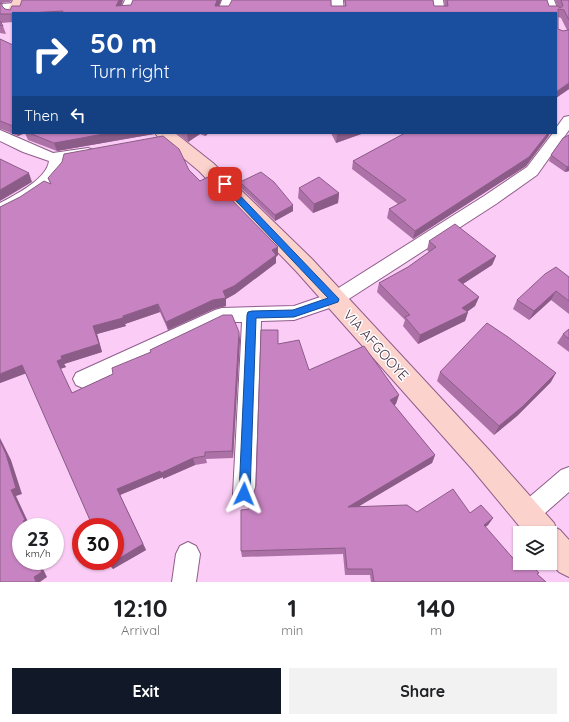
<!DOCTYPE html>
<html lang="en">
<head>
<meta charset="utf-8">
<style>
	:root { --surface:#fff; --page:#f2f2f2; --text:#202124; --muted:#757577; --accent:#111827 }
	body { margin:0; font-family:Quicksand,sans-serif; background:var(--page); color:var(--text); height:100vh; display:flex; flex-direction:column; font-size:15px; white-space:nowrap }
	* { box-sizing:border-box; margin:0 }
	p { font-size:13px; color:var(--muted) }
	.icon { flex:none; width:22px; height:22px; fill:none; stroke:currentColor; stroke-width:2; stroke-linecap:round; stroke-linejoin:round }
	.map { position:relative; height:582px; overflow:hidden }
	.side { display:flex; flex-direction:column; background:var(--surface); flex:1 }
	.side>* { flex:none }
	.banner { position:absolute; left:12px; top:12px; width:545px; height:122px; border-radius:0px; box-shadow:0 1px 3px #0004; background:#1a4fa0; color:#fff; overflow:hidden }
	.tools { position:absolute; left:513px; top:526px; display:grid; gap:8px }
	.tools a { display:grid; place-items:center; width:44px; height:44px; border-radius:0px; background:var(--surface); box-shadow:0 1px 3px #0004; font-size:20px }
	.speed { position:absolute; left:12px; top:518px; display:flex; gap:8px; font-size:20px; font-weight:700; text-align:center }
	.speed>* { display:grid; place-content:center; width:52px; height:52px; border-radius:50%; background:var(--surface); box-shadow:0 1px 3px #0004; line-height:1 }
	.speed small { font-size:10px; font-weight:400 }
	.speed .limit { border:6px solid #d22; background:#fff; color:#111 }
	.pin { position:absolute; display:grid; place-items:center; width:34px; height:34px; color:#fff; margin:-17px; border-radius:8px; box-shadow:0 2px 6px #0006 }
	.me { position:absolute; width:44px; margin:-22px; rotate:2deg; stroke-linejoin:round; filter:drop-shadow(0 0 3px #0008) }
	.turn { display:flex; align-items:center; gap:14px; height:84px; padding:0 12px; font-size:18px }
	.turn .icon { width:52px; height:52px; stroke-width:2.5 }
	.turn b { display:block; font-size:28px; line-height:34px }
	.then { display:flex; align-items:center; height:38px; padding:0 12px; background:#0003; gap:8px; font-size:15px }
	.eta { display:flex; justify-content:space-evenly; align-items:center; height:68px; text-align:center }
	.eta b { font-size:24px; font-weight:700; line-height:28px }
	.primary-button { display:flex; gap:8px; margin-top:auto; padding:8px 12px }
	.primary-button a { flex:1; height:46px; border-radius:0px; background:var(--accent); color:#fff; font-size:16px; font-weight:700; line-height:46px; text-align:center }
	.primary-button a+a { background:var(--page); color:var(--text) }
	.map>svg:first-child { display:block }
</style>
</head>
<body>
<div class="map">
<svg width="569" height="582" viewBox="0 0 569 582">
	<rect width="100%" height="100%" fill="#fbcdf6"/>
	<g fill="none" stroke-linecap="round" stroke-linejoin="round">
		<g stroke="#905d8b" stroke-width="2">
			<path id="minor" d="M125 0H137L131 13H119Z
				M222 0H234L229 13H217Z
				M331 0H343L344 13H332Z
				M431 0H443L445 13H433Z
				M542 0H554L559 13 557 15 556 13H547Z
				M17 3 21 4 23 6 22 13H13V16L10 13 11 10H0V4Z
				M569 116V130L537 175 496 204 341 304 294 320 261 321 255 494 252 502 244 505 236 502 233 494 242 322H224L90 385 83 388 76 385 73 379 76 373 215 310 222 308 294 306 329 294 484 196 527 167 553 133H556V128L564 117Z
				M0 130 53 153 88 148 93 150 95 153 93 156 64 162C63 183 19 210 0 216V203C15 195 47 179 49 161L23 152 0 141Z
				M569 467V492L536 521 528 524 520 521 516 513 520 505 561 470Z
				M188 542 196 546 200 554 196 582H172L176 554 180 546Z"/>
		</g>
		<g stroke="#905d8b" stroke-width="2">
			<path id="secondary" d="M13 0H27L20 13H13V17L8 16 6 13Z
				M155 133H175L213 163 312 259 490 451 554 523 556 528 560 530 569 540V577L559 572 550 562V533H525L472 469 296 271 199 171 158 137Z"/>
		</g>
		<use href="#minor" fill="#fff" fill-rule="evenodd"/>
		<use href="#secondary" fill="#fcd2cc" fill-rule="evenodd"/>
	</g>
	<path fill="#ac72a7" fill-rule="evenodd" d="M0 0H12L10 2 0 3Z
		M123 0 121 6 131 5 133 0H221L219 6H345L344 0H433L434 6H445L444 0H547L549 6H557L555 0H569V89L556 98V13H13V22L1 23 3 26 6 34 0 33V3L5 9 10 10ZM558 17 561 18 567 30 563 31 558 29Z
		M0 39 13 45V133H154V134L57 151 28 140 25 133 18 136 1 129H0Z
		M177 133H209L205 136 200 134 188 142Z
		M331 133H364L336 143Z
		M405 133H550L548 137 526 166 413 239 387 218 389 209 398 204 352 169 353 161Z
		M563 138 569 171 565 172 549 161 551 155Z
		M189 170 200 181 278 247V255L276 257V263L235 294 226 299V306L214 309 168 330 160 312 125 324 126 326 97 334 102 352 64 364 66 367 60 369 72 393 113 374 151 352 150 350 240 339 233 458 206 459 207 463 195 465 163 479V477L120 495 146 550 113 569 109 564 26 373 0 383V207L50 183 48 178Z
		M240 182 293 211 275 221 240 187Z
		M299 188 339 193 338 203 313 213 298 198Z
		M429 241 496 256 492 265 463 284 479 297 475 306 467 312H468L465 321 418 344 403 326 405 320 377 292 379 283 408 267 429 252 427 250Z
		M569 277V314L551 300 529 320 513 309 517 300Z
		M569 329V352L557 343 563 334Z
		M278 344 309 370 396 404 394 405 435 455 432 463 359 506 417 512 470 513 493 518 488 525 485 527 518 564 537 574 546 582H371L370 575H345L343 554 242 557 241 551 249 509 256 486Z
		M440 372 551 382 517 416 494 435 437 381Z"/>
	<path fill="#8c5c88" d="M119 0H123L119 13 116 6Z
		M217 0H221L216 13 215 6Z
		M569 83V89L556 98V92Z
		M17 133H25L18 136Z
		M109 133H154V134L57 151 54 143Z
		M187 133H200V134L188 142Z
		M205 133H209L205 136Z
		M342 133H364L336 143 337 135Z
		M548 133H550L548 137 526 166 413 239 415 231Z
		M569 166V171L565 172 567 167Z
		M29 173 32 182 0 201V190Z
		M339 193 338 203 313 213 314 204Z
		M293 205V211L275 221V215Z
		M278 247V255L276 257V263L235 294 226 299V306L214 309 168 330 166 322 223 291 272 250Z
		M496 256 492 265 455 289 458 280Z
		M556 291 551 300 529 320 534 311Z
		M479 297 475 306 461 316 468 312 465 321 418 344 420 335Z
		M158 304 160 312 125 324 126 326 97 334 102 352 64 364 66 367 60 369 57 361 61 356 93 326 123 316Z
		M239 332 240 339 233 458 232 451Z
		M22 365 27 373 0 383V374Z
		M556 373 551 382 517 416 494 435 499 426Z
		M399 395 396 404 388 409 390 400Z
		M0 438 11 460 22 494 16 496 30 526 29 527H26L11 490 0 441Z
		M435 455 432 463 346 514 348 507Z
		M193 458 195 465 163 479V477L120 495 146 550 113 569 109 564 117 489 160 471Z
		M493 518 488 525 479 532 484 525Z
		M37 561H39L47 577 40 582H36L34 577Z"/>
	<path fill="#c884c2" stroke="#8c5c88" d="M22 0H119L116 6 131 5 133 0H217L215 6H229L232 0H331V6H346L345 0H433L434 6H448L447 0H547L549 6H558L560 8 563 6 561 0H569V20L564 10 558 9V29L563 31 568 30 569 29V83L556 92V13H62L63 11 29 13H13V14H0V3H2V6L5 9 10 10 12 6H20Z
		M0 21 3 26 0 25Z
		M0 39 13 45V126L0 121Z
		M29 133H109L54 143Z
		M336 133H342L337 135Z
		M405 133H548L529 157 415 231 389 209 406 200 353 161Z
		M569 135V166L567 167 551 155 563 138Z
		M163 136 179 149 189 170 200 181 208 177 219 188H220L278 247 272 250 276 255 234 286 223 291 226 298 213 300 166 322 158 304 123 316V318L93 326 99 344 61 356 62 359 57 361 72 393 113 374 112 368 151 352 150 350 223 315H232L239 332 232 451 205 452V456L193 458 161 473 160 471 117 489 143 544 115 561V527H93L22 365 0 374V207L20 197 44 181 51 184 48 178 62 162 64 154Z
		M0 159 29 173 0 190Z
		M261 172 274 182 293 205 275 215 240 182Z
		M319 177 339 193 314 204 299 188Z
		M455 224 496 256 458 280 479 297 462 308 468 312 420 335 405 317 410 315 379 283 408 267 436 247 429 241Z
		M556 267 569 277V301L556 291 534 311 517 300 545 274Z
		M487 323 508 337 556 373 522 407 499 426 440 372Z
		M569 329V339L563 334Z
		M261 330H278V344L299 340 309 370 364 346 399 395 390 400 435 455 348 507 407 505 417 512 453 489 470 513 481 505 493 518 484 525 518 564 520 562V563H530L539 573 537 574 546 582H374L372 569H347L345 548 241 551V510L249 509V497L253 495 256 486Z
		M0 441 6 454 16 488 11 490 25 520 23 521 26 527H21V561H37L42 572 34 577 36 582H0Z
		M108 561H115L109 564Z"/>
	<path fill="#1a73e8" stroke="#114b97" d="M225 182 228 183 339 299 338 302 294 317 256 318 250 494 249 498 244 499 240 498 239 494 247 315 248 312 252 311 293 310 328 298 222 186V183Z"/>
	<g text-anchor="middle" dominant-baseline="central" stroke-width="3" stroke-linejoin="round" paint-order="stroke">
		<g font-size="14" fill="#422c40" stroke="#fff">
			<text transform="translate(376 345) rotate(48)">VIA AFGOOYE</text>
		</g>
	</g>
</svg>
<div class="tools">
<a><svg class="icon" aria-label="layers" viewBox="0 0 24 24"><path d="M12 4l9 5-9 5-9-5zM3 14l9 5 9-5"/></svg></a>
</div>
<div class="speed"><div>23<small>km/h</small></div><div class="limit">30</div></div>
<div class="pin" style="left:225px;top:184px;background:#d93025"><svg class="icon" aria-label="arrive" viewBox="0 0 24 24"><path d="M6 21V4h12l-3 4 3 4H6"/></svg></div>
<svg class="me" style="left:244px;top:494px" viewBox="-20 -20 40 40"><path d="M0-17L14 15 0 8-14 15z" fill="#1a73e8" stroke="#fff" stroke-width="4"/></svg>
<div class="banner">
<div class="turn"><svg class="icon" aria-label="right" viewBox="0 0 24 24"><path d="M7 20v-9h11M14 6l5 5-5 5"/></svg><div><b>50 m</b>Turn right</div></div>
<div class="then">Then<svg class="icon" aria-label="left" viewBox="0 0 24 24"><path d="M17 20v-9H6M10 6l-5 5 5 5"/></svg></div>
</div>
</div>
<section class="side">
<div class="eta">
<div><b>12:10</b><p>Arrival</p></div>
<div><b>1</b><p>min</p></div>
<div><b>140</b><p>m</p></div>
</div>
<div class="primary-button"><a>Exit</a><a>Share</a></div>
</section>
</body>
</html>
